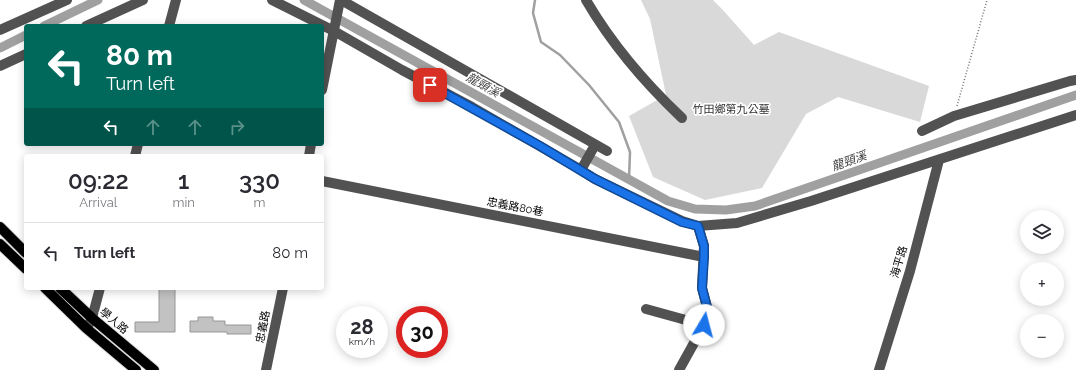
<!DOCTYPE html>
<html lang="en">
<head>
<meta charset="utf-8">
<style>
	:root { --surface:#fff; --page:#f2f2f3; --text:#2b2b33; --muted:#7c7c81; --line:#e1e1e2 }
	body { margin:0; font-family:Raleway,"Noto Sans TC",sans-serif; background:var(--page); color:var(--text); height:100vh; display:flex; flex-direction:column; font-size:15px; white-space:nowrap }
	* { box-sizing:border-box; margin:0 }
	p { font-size:13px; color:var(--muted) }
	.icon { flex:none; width:22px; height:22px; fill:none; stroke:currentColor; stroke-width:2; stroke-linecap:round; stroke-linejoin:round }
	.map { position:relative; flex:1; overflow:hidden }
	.side { position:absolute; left:24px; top:154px; width:300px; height:136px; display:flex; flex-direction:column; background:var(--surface); border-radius:4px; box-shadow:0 2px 10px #0003 }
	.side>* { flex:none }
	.top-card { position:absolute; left:24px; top:24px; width:300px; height:122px; border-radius:4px; box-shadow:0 2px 10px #0003; background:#00695c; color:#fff; overflow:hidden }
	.controls { position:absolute; left:1020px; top:210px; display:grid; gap:8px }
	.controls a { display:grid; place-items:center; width:44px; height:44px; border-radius:50%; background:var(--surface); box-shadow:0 2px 10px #0003; font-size:20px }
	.speed { position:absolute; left:336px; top:306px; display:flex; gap:8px; font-size:20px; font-weight:700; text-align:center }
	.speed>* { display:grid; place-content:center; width:52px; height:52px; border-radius:50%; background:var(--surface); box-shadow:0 2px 10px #0003; line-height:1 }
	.speed small { font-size:10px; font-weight:400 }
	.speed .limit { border:6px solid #d22; background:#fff; color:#111 }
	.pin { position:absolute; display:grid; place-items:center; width:34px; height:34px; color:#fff; margin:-17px; border-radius:8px; box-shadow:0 2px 6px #0006 }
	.me { position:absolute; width:44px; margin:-22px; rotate:8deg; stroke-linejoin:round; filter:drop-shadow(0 0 3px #0008) }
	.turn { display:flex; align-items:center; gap:14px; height:84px; padding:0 16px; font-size:18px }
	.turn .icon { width:52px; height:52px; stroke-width:2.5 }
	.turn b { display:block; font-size:28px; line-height:34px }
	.lanes { display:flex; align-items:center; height:38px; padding:0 16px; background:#0003; justify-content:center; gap:20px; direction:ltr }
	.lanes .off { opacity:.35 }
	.eta { display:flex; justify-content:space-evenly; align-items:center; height:68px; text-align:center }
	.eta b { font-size:24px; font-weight:600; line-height:28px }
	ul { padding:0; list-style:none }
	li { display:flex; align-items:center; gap:12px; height:60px; padding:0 16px; border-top:1px solid var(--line) }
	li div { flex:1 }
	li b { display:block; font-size:15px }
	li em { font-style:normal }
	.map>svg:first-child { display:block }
</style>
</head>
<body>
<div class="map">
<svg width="1076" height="370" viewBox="0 0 1076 370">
	<rect width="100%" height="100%" fill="#fff"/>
	<path fill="#d9d9d9" d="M641 0H713L722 9 754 45 779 32 929 86 920 122 838 97 806 114 762 188 705 200 653 177 629 116 666 95 650 19Z"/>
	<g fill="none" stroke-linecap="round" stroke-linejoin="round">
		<path stroke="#a0a0a0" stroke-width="2.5" d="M535 0 533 13 541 42 560 55 589 85 619 122 630 152 629 179"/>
		<path stroke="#a0a0a0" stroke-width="9" d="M304 0 668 201 695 209 726 210 755 206 1076 95
			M44 26 98 0
			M0 48 26 35"/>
	</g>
	<path fill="#c2c2c2" stroke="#969696" d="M159 288H175V332H135V322H159Z
		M198 317H213V321H225V325H251V334H227V332H190V321H198Z"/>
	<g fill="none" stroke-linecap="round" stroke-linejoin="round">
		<g stroke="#dbdbdb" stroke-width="12">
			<path id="major" d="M0 227 26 253
				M0 244 26 269
				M45 288 86 328 136 370
				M60 288 92 318 154 370"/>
		</g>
		<path stroke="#747474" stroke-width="1.5" stroke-dasharray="1 2" stroke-linecap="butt" d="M957 106 987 0"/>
		<path stroke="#525252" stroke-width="10" d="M272 0 334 31 402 70 472 107 576 167 595 179 682 221 698 226 737 223 811 201 1076 115
			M341 0 607 151
			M586 0C611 43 646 84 682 118
			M86 26 143 0
			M169 26 176 0
			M0 30 67 0
			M0 66 26 54
			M322 90 340 0
			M922 131 954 116 1070 81 1076 80
			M135 156 138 144
			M309 156 311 144
			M581 170 595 145
			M322 181 704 257
			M646 309 704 325
			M89 324 92 318 100 288
			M266 370 283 288
			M679 370 704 325 707 307 702 288 704 246 698 226
			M879 370 910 271 939 160"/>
		<use href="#major" stroke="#000" stroke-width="10"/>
	</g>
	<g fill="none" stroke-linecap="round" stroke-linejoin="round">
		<g stroke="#114b97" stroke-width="10">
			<path id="route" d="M430 85 540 146 595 179 682 222 698 226 704 246V257L702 288 707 307 704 325"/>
		</g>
		<use href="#route" stroke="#1a73e8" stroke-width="7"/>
	</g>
	<g text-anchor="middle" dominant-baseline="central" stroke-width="3.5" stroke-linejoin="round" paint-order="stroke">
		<g font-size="11" fill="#303030" stroke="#fff">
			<text x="731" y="109">竹田鄉第九公墓</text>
		</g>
		<g font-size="11" fill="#000" stroke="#fff">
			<text transform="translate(515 207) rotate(11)">忠義路80巷</text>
			<text transform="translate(899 262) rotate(-74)">海平路</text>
			<text transform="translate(114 321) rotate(40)">學人路</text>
			<text transform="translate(263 327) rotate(-79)">忠義路</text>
		</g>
		<g font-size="12" font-style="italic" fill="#414141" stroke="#fff">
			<text transform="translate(483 85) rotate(29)">龍頸溪</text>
			<text transform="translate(849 161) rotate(-19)">龍頸溪</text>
		</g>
	</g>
</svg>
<div class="controls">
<a><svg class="icon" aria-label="layers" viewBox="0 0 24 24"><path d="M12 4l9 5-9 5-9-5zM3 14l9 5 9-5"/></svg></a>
<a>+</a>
<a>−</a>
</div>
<div class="speed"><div>28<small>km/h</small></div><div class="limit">30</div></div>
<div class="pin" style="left:430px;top:85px;background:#d93025"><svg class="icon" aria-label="arrive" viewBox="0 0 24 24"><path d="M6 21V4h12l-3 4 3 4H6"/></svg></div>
<svg class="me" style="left:704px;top:325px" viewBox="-20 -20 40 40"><circle r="19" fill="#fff"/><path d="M0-13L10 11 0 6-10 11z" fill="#1a73e8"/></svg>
<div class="top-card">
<div class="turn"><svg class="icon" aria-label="left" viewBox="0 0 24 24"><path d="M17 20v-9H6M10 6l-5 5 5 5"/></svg><div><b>80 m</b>Turn left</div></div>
<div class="lanes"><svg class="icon" aria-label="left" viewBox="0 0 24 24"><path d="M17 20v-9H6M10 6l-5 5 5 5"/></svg><svg class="icon off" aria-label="ahead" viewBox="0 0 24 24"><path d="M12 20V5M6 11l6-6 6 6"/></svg><svg class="icon off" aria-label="ahead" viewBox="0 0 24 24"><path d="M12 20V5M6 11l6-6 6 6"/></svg><svg class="icon off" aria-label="right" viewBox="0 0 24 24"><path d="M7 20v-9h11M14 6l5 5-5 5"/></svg></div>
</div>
<section class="side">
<div class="eta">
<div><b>09:22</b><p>Arrival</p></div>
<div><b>1</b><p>min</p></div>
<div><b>330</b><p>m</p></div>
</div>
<ul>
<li><svg class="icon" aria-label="left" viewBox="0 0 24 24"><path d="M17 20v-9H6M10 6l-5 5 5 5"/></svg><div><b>Turn left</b></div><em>80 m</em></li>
</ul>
</section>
</div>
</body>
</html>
